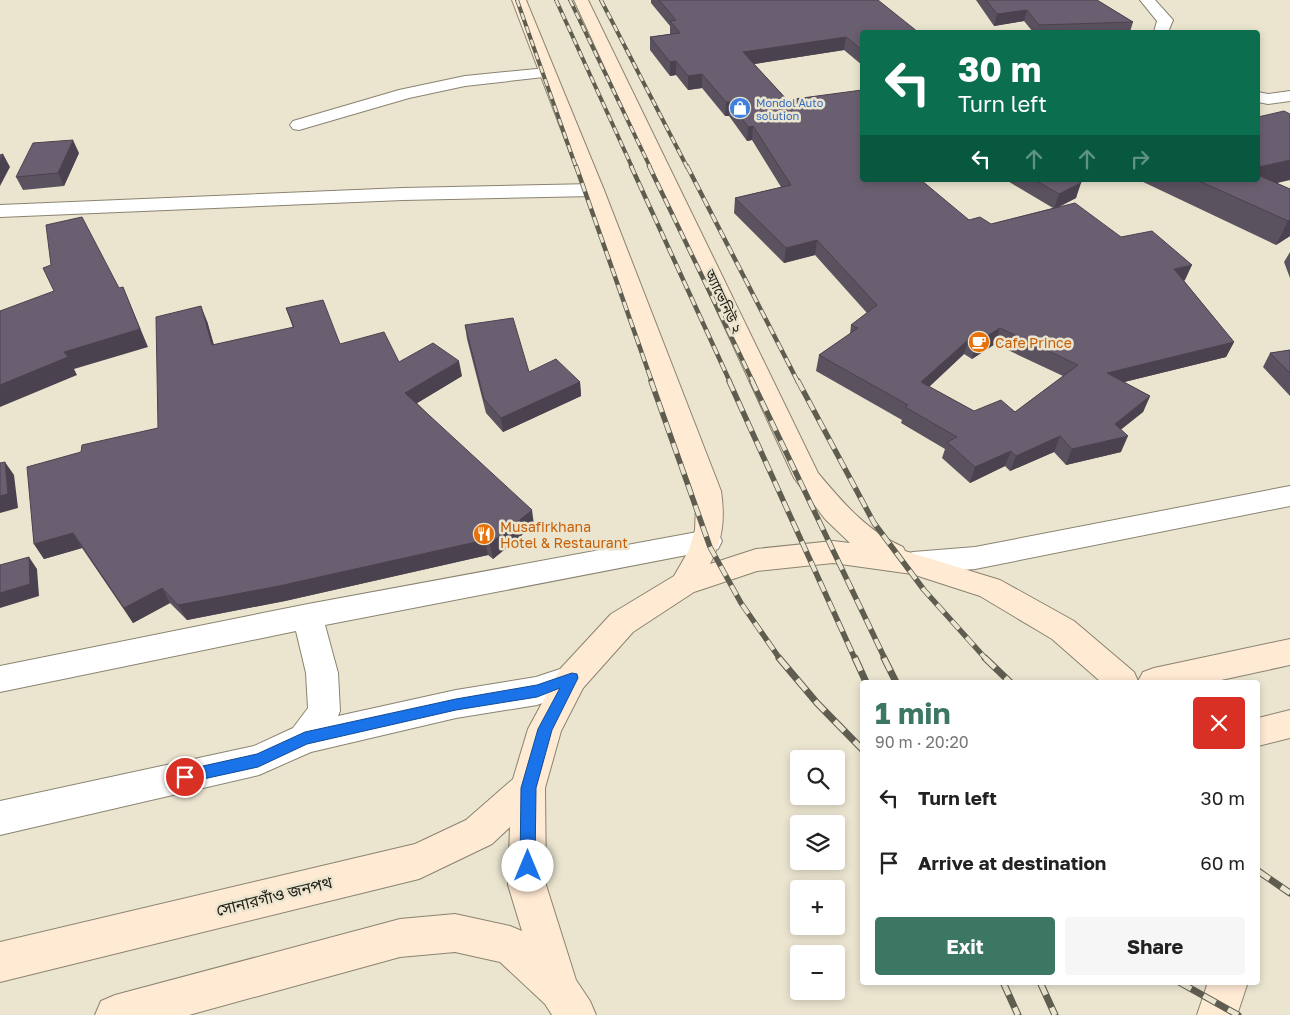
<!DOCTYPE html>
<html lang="en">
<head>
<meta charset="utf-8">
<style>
	:root { --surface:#fff; --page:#f6f6f6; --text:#222; --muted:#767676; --accent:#3b7762 }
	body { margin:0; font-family:"Golos Text","Noto Sans Bengali",sans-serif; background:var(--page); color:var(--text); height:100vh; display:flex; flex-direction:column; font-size:19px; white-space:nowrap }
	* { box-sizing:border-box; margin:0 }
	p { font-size:16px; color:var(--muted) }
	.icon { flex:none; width:28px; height:28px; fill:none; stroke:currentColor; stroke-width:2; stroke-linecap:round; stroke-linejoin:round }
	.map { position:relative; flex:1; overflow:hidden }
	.side { position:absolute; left:860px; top:680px; width:400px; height:305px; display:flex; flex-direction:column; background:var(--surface); border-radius:5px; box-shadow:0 2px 8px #0003 }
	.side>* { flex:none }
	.top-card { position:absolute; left:860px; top:30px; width:400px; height:152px; border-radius:5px; box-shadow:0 2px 8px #0003; background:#0b6e4f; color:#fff; overflow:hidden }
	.buttons { position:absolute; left:790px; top:750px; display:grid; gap:10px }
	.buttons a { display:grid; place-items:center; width:55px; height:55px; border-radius:5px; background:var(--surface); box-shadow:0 2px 8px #0003; font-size:25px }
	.pin { position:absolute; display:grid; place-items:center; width:42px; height:42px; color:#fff; margin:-21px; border:2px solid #fff; border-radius:50%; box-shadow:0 1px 5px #0007 }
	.me { position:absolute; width:55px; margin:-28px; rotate:0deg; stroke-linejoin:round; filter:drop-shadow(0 0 4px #0008) }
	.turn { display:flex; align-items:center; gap:18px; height:105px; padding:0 15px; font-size:22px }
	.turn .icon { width:65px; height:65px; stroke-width:2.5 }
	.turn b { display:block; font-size:35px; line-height:42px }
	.lanes { display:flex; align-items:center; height:48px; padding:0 15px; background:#0003; justify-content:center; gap:25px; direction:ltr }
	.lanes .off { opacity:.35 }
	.round { display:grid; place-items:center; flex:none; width:52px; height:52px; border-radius:5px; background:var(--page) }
	.overview { display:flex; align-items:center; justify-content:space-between; height:85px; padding:0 15px }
	h1 { font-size:30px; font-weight:700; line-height:38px; color:var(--accent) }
	.primary-button { display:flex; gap:10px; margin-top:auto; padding:10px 15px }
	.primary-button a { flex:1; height:58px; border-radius:5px; background:var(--accent); color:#fff; font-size:20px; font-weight:700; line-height:58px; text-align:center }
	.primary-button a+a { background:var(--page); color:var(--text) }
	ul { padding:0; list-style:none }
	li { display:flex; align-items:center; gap:15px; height:65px; padding:0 15px }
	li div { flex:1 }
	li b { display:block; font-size:19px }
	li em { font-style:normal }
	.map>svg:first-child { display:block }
</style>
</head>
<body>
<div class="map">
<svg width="1290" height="1015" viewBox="0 0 1290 1015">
	<rect width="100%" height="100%" fill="#ebe5d0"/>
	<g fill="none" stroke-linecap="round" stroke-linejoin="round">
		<g stroke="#898370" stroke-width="2">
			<path id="street" d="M1140 0H1155L1173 20 1168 32H1154L1157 21Z
				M547 68 553 70 555 73 553 76 465 86 409 98 299 130 293 129 290 125 293 121 399 90 465 76Z
				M1290 91V101L1268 104 1258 102V92L1268 94Z
				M594 184 601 186 604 190 601 194 594 196 403 200 0 217V205L403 188Z
				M1290 486V506L975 569 913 574 903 571 899 563 903 555 913 552 975 547Z
				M708 530 718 533 722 541 718 549 325 625 338 673 340 711 338 716 456 690 536 677 572 665 583 668 588 678 583 688 537 705 456 718 311 752 259 775 0 835V801L254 746 293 728 308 708 306 673 296 631 0 692V666L308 604Z"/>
		</g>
		<g stroke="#898370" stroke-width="2">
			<path id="secondary" d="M512 0H526L604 190 721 491C725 519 723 539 710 564L756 549 833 541 850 543 825 519 794 478 574 0H588L818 473C843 503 867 531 903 547L905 551 1000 580 1074 621 1134 672 1138 681 1143 672 1154 668 1290 639V665L1212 682H1101L1052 639 980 596 912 574 833 563 757 571 694 592 633 632 583 688 561 731 545 788 546 885 576 980 590 1001 596 1015H552L545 1004 500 962 455 952 400 957 189 1015H95L101 1001 115 995 400 919 455 914 510 926 522 931 508 885 510 827 492 844 419 879 0 982V942L415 844 466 820 513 779 528 729 561 668 611 614 674 576 689 550 695 530 696 506 693 491 584 190Z
				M1290 710V738L1258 746V718Z
				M1208 982H1248L1237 1015H1197Z"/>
		</g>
		<use href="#street" fill="#fff" fill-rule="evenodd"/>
		<use href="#secondary" fill="#ffead4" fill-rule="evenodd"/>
		<g stroke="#5f5c50" stroke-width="4">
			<path id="rail-far3" d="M517 0 576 167
				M556 0 632 167
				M570 0 650 167
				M601 0 687 167"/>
		</g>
		<g stroke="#5f5c50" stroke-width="4.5">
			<path id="rail-far2" d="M576 166 652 382
				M631 166 730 382
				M649 166 753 382
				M687 166 798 382"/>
		</g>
		<g stroke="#5f5c50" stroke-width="5.5">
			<path id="rail-far1" d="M651 381 710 547 741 603 780 659
				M729 381 855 659
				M752 381 885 659
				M798 381 874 523 924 590 986 659"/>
		</g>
		<g stroke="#5f5c50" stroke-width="7">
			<path id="rail" d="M779 658 817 703 862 749
				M855 658 866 682
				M884 658 896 682
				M985 658 1010 682
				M1258 871 1290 893
				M1003 982 1018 1015
				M1040 982 1055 1015
				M1179 982 1238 1015"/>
		</g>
		<use href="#rail-far3" stroke="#ebe5d0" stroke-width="2.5" stroke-dasharray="7" stroke-linecap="butt"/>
		<use href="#rail-far2" stroke="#ebe5d0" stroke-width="3" stroke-dasharray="9" stroke-linecap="butt"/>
		<use href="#rail-far1" stroke="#ebe5d0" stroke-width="4" stroke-dasharray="11" stroke-linecap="butt"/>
		<use href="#rail" stroke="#ebe5d0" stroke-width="5" stroke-dasharray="14" stroke-linecap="butt"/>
	</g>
	<path fill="#5b5260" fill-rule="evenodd" d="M651 0H878L862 32V65L844 50 754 64 862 180 969 220 991 224 1053 208 1006 180H1080L1076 198 1057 208 1121 237 1185 280 1184 281 1234 342 1226 357 1124 382 1150 396 1143 412 1121 429V452L1066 465 1054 452 1010 471 1005 466 970 483 942 458 945 449 901 423 902 420 816 371 819 355 850 334 851 325 867 313 815 255 784 263 734 213 735 198 781 187 752 140 747 141 729 116H725L702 88 688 90 676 75 670 76 650 50V37L670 34V26L651 3ZM995 344 1063 376 1015 412 974 411 929 387 964 354 972 359Z
		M976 0H1097L1133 22 1130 32H1033L1024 21 994 26Z
		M79 153 64 186 23 190 16 177Z
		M1139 180H1258L1277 183 1290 189V236L1276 245Z
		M1290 252V278L1284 262Z
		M286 308 340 344 399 362 462 376 417 403 534 525 493 559 488 555 285 601 187 620 170 603 133 623 82 548 44 559 34 544 81 452 158 428 207 321 214 345 293 328Z
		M465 325 529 372 580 382 581 396 503 432 486 413 467 339Z
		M1290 350V396L1263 367 1270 353Z"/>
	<path fill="#4a424e" d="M1027 10 1024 21 994 26 997 14Z
		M846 37 844 50 742 66 743 52Z
		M676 61V75L670 76V62Z
		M702 74V88L688 90V76Z
		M726 102H730L729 116H725Z
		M753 126 752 140 747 141 748 127Z
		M73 140 79 153 64 186 58 173Z
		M3 154 10 167 0 186V161Z
		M1290 160V180L1235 193 1258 180V167Z
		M1081 183 1076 198 1054 209 1059 194Z
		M1290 220V236L1276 245 1288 221Z
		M817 240 815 255 784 263 786 248Z
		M1192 265 1185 280 1167 284 1174 269Z
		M123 287 148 347 74 369 77 375 0 407V385L64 352Z
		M201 306 207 321 218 360 212 345Z
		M1000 328 995 344 972 359 976 343Z
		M969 339 964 354 917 398 921 382Z
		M1234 342 1226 357 1100 388 1107 373Z
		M459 361 462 376 409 408 405 393Z
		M580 382 581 396 503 432 501 418Z
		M1150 396 1143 412 1108 440 1115 424Z
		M1060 436 1054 452 1010 471 1016 456Z
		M1128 436 1121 452 1066 465 1072 449Z
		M1011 451 1005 466 970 483 975 467Z
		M5 462 14 475 18 508 0 513V496Z
		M532 510 534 525 493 559 490 544Z
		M73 533 82 548 44 559 34 544Z
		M485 540 488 555 285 601 187 620 178 605Z
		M29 557 37 569 39 596 0 608V593Z
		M162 588 170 603 133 623 124 608Z"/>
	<path fill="#6a5f70" stroke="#4a424e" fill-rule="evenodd" d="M659 0H878L918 32H862V50L846 37 743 52 787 100 862 90V180H921L969 220 980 217 991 224 1075 203 1121 237 1152 231 1192 265 1174 269 1234 342 1107 373 1150 396 1115 424 1128 436 1072 449 1060 436 1016 456 1011 451 975 467 947 442 957 437 905 407 908 405 819 355 858 328 851 325 877 305 817 240 786 248 735 198 791 185 753 126 748 127 730 102H726L702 74 688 76 676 61 670 62 650 37 680 33 670 21 676 20ZM1000 328 1078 365 1015 412 1001 400 974 411 921 382 969 339 976 343Z
		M986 0H1097L1133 22 1039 25 1027 10 997 14Z
		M1284 111 1290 114V160L1258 167V117Z
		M73 140 58 173 16 177 33 143Z
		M3 154 0 161V155Z
		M1258 175 1290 189V220L1288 221 1197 180H1258Z
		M1035 180H1080L1081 183 1059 194Z
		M82 217 119 288 123 287 140 329 64 352 68 357 0 385V311L54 291 43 268 51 265 46 225Z
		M323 300 340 344 384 332 399 362 433 343 459 361 405 393 532 510 490 544 485 540 279 586 178 605 162 588 124 608 73 533 34 544 27 467 81 452 82 445 158 428 156 317 201 306 212 345 294 327 286 308Z
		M513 318 529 372 556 359 580 382 501 418 484 399 465 325Z
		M1290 350V373L1270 353Z
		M5 462 8 494 0 496V463Z
		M29 557 30 584 0 593V565Z"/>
	<path fill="#1a73e8" stroke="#114b97" d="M572 673 577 674 578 678 552 730 536 788 535 866 533 871 528 873 522 871 520 866 521 788 538 729 560 688 537 697 456 710 307 744 258 767 185 783 180 781 178 777 180 772 185 770 257 754 305 732 456 699 537 685Z"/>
	<defs>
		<g id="shop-disc" transform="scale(1.125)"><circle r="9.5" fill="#3f7fe0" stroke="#ebe5d0"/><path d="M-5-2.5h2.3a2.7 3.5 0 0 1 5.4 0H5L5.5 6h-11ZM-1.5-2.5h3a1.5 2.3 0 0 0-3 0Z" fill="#fff"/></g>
		<g id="cafe-disc" transform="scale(1.125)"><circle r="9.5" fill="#e8710a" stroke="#ebe5d0"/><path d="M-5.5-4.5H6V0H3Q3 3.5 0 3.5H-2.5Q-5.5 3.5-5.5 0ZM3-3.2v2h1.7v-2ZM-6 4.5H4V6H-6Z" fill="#fff"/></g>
		<g id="restaurant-disc" transform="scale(1.125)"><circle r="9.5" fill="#e8710a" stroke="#ebe5d0"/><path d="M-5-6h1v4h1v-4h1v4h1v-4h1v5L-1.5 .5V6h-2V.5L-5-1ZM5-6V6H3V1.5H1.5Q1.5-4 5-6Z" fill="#fff"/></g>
	</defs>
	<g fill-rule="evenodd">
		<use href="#shop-disc" x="740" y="108"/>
		<use href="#cafe-disc" x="979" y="342"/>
		<use href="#restaurant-disc" x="484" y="534"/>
	</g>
	<g text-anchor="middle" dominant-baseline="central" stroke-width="5" stroke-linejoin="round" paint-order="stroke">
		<g font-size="11" fill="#366cbe" stroke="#ebe5d0" text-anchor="start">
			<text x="756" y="102">Mondol Auto<tspan x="756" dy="13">solution</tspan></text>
		</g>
		<g font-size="14" fill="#1f1d15" stroke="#ebe5d0">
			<text transform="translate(724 301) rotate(65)">অ্যাভেনিউ ২</text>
		</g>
		<g font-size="14" fill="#c56008" stroke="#ebe5d0" text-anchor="start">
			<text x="995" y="342">Cafe Prince</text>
			<text x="500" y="526">Musafirkhana<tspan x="500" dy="16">Hotel &amp; Restaurant</tspan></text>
		</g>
		<g font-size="16" fill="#1f1d15" stroke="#ebe5d0">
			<text transform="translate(274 896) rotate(-14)">সোনারগাঁও জনপথ</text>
		</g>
	</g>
</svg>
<div class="buttons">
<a><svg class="icon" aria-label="search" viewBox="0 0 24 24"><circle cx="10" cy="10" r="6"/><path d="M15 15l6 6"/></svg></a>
<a><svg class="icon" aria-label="layers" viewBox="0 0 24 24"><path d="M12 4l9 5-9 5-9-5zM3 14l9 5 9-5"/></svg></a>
<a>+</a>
<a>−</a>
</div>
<div class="pin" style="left:185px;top:777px;background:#d93025"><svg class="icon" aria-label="arrive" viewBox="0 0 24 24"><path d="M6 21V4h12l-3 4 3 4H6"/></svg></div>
<svg class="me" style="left:528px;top:866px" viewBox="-20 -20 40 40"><circle r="19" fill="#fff"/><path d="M0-13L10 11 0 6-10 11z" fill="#1a73e8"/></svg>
<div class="top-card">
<div class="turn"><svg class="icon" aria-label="left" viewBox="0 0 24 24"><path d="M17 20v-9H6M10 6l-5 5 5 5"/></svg><div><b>30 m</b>Turn left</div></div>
<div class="lanes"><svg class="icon" aria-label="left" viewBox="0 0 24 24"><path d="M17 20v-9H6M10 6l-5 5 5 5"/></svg><svg class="icon off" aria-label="ahead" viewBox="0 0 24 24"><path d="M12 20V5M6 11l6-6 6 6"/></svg><svg class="icon off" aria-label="ahead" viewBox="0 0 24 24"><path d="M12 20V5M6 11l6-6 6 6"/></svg><svg class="icon off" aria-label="right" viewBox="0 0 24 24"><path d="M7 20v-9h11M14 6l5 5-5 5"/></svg></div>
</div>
<section class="side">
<div class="overview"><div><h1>1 min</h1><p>90 m · 20:20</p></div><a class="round" style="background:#d93025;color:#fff"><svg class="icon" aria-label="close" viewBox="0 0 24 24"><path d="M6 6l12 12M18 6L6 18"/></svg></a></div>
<ul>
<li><svg class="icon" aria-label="left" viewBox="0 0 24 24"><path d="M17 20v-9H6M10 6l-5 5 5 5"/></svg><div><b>Turn left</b></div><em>30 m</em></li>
<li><svg class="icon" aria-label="arrive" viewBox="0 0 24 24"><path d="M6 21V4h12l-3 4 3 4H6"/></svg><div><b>Arrive at destination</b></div><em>60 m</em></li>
</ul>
<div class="primary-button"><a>Exit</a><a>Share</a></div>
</section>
</div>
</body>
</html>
